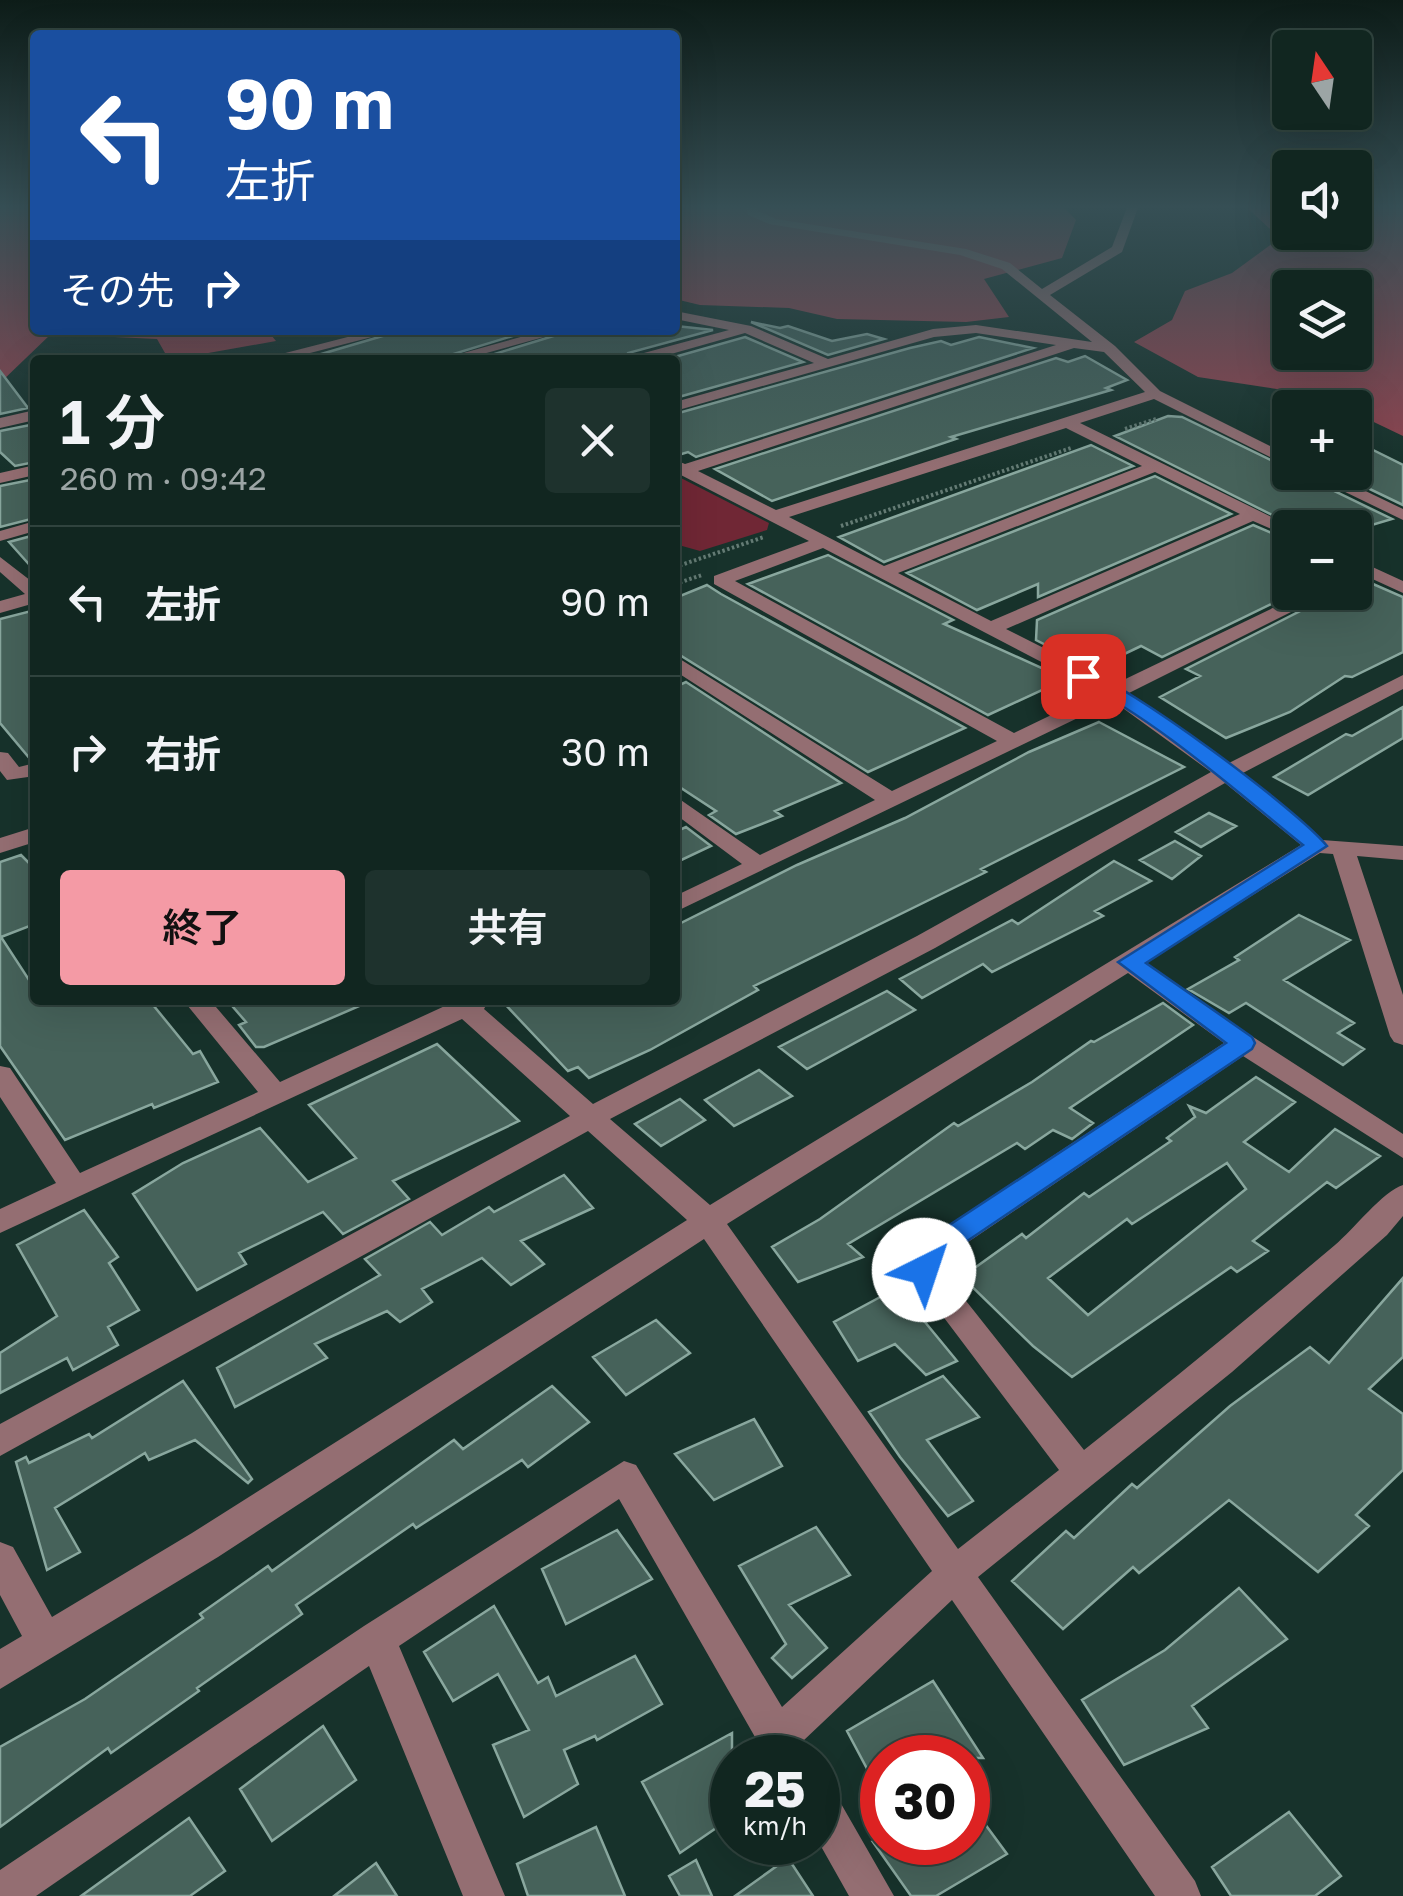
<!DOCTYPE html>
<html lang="ja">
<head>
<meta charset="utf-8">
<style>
	:root { --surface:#112620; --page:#1e322d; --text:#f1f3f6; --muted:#9ca5a5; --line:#30433e; --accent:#f49aa5 }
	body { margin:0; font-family:"Golos Text","Noto Sans JP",sans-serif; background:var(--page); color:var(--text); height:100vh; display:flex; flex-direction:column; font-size:38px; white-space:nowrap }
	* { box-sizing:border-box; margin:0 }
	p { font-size:32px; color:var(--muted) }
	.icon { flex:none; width:55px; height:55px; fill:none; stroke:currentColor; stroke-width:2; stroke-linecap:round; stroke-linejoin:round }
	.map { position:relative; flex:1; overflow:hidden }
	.details { position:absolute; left:30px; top:355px; width:650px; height:650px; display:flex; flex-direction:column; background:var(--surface); border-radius:10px; box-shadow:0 10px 40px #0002,0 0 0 2px var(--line) }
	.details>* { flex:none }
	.guide { position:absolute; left:30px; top:30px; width:650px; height:305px; border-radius:10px; box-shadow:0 10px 40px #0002,0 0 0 2px var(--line); background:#1a4fa0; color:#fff; overflow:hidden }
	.needle { width:65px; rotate:347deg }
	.fabs { position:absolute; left:1272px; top:30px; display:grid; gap:20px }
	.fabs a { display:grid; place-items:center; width:100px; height:100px; border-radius:10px; background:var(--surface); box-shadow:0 10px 40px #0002,0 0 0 2px var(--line); font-size:50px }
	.speed { position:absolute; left:710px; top:1735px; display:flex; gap:20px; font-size:50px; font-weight:700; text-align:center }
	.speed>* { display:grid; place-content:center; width:130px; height:130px; border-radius:50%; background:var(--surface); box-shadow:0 10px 40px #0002,0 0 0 2px var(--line); line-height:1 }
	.speed small { font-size:25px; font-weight:400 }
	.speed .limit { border:15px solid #d22; background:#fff; color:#111 }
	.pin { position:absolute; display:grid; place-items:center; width:85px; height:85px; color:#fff; margin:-42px; border-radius:20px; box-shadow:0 5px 15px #0006 }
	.me { position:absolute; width:110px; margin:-55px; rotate:41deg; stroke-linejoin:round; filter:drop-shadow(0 0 8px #0008) }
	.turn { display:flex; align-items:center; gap:35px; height:210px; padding:0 30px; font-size:45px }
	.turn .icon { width:130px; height:130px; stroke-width:2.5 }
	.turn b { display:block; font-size:70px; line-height:85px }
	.then { display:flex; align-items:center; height:95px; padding:0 30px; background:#0003; gap:20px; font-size:38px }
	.round { display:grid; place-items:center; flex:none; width:105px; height:105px; border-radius:10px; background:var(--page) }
	.head { display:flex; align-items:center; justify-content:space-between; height:170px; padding:0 30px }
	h1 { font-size:60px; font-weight:600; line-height:75px }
	.primary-button { display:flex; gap:20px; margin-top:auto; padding:20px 30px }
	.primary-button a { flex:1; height:115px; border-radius:10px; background:var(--accent); color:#111; font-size:40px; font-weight:600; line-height:115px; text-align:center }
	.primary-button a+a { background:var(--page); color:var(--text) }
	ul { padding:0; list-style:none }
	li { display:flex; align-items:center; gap:30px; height:150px; padding:0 30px; border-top:2px solid var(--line) }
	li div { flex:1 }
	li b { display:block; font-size:38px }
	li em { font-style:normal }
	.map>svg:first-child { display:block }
</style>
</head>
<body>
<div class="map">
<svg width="1403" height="1896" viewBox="0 0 1403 1896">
	<rect width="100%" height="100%" fill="#17322b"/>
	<path fill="#702735" d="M675 475 769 523 767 530 700 551 675 544Z"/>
	<path fill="#934450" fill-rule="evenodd" d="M0 205H35V330H267L276 341 169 360 157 339 51 334 0 383Z
		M675 205H1062L1076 220 1062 258 984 279 1009 317 966 322 837 319 789 308 700 305 675 299Z
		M1244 205H1290V232H1355V205H1403V436L1355 413V408L1343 407 1317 395 1198 377 1134 342 1172 320 1185 291 1232 273 1280 238ZM1290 288H1355V352H1290Z"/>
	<path fill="#46625a" stroke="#89a79e" stroke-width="2.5" fill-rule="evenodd" d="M751 322 780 328 788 326 832 341 867 334 884 339 828 355Z
		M676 326 713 330 628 353 623 360H475L573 330H675Z
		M403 330H532L434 360H319L318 355Z
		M745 337 803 362 675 398V360H664Z
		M979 337 1033 348 696 457 688 452 675 456V414L910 348 941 341 951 345Z
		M1085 356 1127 380 1106 388 1111 390 951 437 956 439 772 501 715 469 1056 358 1068 362Z
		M0 371 28 408 0 414Z
		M1168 416 1182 417 1392 519 1355 530 1298 528 1115 436Z
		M35 424V462L15 466 0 452V431Z
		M1355 441 1403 465V505L1355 482Z
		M1091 445 1133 466 884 562 839 537Z
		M1155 476 1231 514 1038 597V584L977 610 907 573Z
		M35 479V518L0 527V486Z
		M1253 525 1290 541V592H1296L1162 657 1141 646 1093 669 1036 640 1037 620Z
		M35 535V571L9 542Z
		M828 555 953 620 944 624 1066 679 988 715 748 584Z
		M1373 584 1403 597V652L1352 677 1345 676 1290 712 1226 738 1160 697 1200 676 1186 669 1324 599 1335 604Z
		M707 585 721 594 965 728 868 772 675 652V598Z
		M35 610V760H31L0 723V619Z
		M686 682 841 783 775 811 782 816 736 834 709 815 716 811 675 784V687Z
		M1403 707V738L1308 795 1274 777 1346 734 1352 736Z
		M1099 722 1184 767 981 869 986 872 754 986 758 990 650 1050 589 1078 578 1067 568 1071 501 1000H675V926L797 865 905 818 1029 752Z
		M1209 813 1236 826 1201 847 1176 832Z
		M686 827 711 846 675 863V832Z
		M1175 841 1201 856 1172 879 1140 860Z
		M21 855 35 869V924L1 937 35 989V1000H149L193 1054 200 1051 218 1082 154 1108 152 1104 65 1140 0 1046V862Z
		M1114 861 1151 881 1095 911 1103 916 992 972 983 964 922 998 900 979 1012 920 1018 924Z
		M1299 915 1350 940 1284 980 1354 1023 1338 1033 1364 1049 1343 1065 1246 1003 1229 1013 1188 989 1239 960 1235 957Z
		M887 991 915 1010 807 1069 779 1047Z
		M227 1000H371V1001L264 1047H256L239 1025 246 1022Z
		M1163 1003 1193 1025 1070 1108 1093 1123 1072 1139 1053 1130 1025 1149 1017 1143 848 1244 863 1257 798 1282 772 1247 820 1219 954 1123 958 1126 1032 1082 1091 1041 1094 1042Z
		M437 1044 519 1121 393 1181 409 1199 343 1234 323 1212 239 1253 246 1264 197 1290 133 1194 183 1163 260 1128 308 1182 356 1158 309 1105Z
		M759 1070 792 1096 734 1126 705 1100Z
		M1256 1077 1295 1102 1244 1142 1289 1172 1335 1129 1380 1156 1336 1188 1327 1182 1253 1241 1268 1251 1237 1272 1231 1267 1072 1377 1033 1346 962 1277 1022 1234 1026 1238 1084 1193 1089 1197 1171 1141 1167 1138 1195 1117 1189 1106 1206 1113ZM1227 1163 1246 1189 1088 1315 1048 1278 1127 1219 1132 1224Z
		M680 1099 705 1120 661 1146 635 1124Z
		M564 1175 593 1208 521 1241 544 1264 511 1285 482 1258 422 1289 432 1302 400 1322 387 1311 315 1344 327 1358 235 1407 217 1368 380 1275 365 1259 430 1222 442 1235 489 1207 494 1212Z
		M84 1210 118 1257 109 1263 139 1310 108 1327 118 1345 73 1370 67 1358 0 1393V1353L57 1316 17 1245Z
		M1403 1278V1357L1369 1389 1403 1414V1470L1356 1515 1369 1526 1318 1572 1229 1500 1139 1573 1133 1567 1063 1629 1012 1581 1066 1531 1074 1538 1132 1484 1137 1488 1230 1406 1310 1347 1329 1363Z
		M897 1288 957 1361 926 1375 895 1344 858 1361 834 1322Z
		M656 1320 690 1353 626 1395 593 1357Z
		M943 1376 979 1417 927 1440 973 1501 948 1516 900 1457 869 1412Z
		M183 1381 252 1479 248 1483 195 1440 149 1460 145 1453 55 1508 80 1552 47 1570 16 1462 26 1457 29 1463 89 1434 92 1438Z
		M552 1386 589 1422 528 1467 522 1460 416 1528 413 1524 296 1605 302 1614 197 1688 199 1691 111 1753 108 1748 0 1827V1747L85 1699 203 1618 200 1614 268 1566 272 1571 454 1440 463 1449Z
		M754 1419 782 1466 714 1500 675 1454Z
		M816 1527 850 1575 789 1605 827 1648 792 1678 772 1658 786 1644 739 1566Z
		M617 1530 652 1579 566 1624 542 1569Z
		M1239 1588 1287 1639 1192 1706 1208 1728 1124 1765 1082 1700 1165 1650Z
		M494 1606 538 1683 548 1677 556 1696 635 1656 662 1704 597 1740 595 1736 564 1750 578 1784 524 1817 493 1745 529 1730 498 1674 453 1701 424 1652Z
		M933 1681 983 1758H882V1797L847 1731Z
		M323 1726 356 1780 272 1841 240 1789Z
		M732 1733V1817L680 1853 642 1782Z
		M968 1801 1007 1854 936 1896H911L873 1842H968Z
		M1289 1812 1341 1876 1315 1896H1231L1212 1867Z
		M189 1818 225 1871 190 1896H81Z
		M596 1827 625 1896H528L517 1864Z
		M788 1858 813 1896H735Z
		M696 1860 712 1896H680L669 1876Z
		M376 1863 397 1896H334Z"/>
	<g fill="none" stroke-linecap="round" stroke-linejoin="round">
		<path stroke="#647b74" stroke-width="4" stroke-dasharray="2.5 2.5" stroke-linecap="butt" d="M1125 429 1156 419
			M841 526 1071 448
			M675 567 764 537
			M675 584 702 575"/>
		<path fill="#946e72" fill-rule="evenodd" d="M746 205H757L758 211 776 219 966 249 1010 263 1042 289 1112 247 1128 205H1139L1122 252 1050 295 1115 346 1160 391 1290 456V467L1154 399 1080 423 1294 528H1290V537L1253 521 1006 629 1115 684 1306 592H1331L1129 693 1227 764 1403 675V689L1241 774 1322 840 1403 846V860L1357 856 1403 995V1045L1394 1042 1390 1036 1333 854 1320 853 1146 962 1199 1002 1403 1134V1158L1243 1056 946 1257 940 1268 1084 1450C1169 1383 1252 1315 1335 1245 1353 1230 1383 1191 1403 1185V1216L1387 1235 1232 1372 978 1577 1195 1881 1201 1896H1155L952 1600 803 1741 810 1758H767L619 1499 399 1646 505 1896H463L369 1666 36 1896H0V1870L364 1626 624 1461 636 1465 782 1707 932 1571 704 1239 218 1557 0 1689V1649L22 1636 0 1595V1542L13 1547 52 1617 192 1533 687 1220 588 1131 0 1456V1424L570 1116 462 1019 0 1233V1209L56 1183 0 1097V1066L10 1068 80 1173 258 1092 183 1000H210L280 1082 447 1005 444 1000H489L484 1009 593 1104 917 936 1211 772 1113 701 675 912V896L742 864 675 814V796L760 855 875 800 675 671V656L892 791 997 741 714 584V576L809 541 677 473 675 460 685 464 1056 345 976 333 934 337 675 411V402L814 363 745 333 650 360H627L629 357 729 330 675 319V311L751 326 828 359 933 329 976 325 1092 342 1002 269 960 255 769 224 748 215ZM1074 348 1104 352 1145 392 776 510 698 471ZM1066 428 1142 466 884 566 789 517ZM1155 472 1240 514 991 621 898 573ZM823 548 1099 692 1014 733 735 581ZM1225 783 1301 845 710 1205 610 1119 935 948ZM1128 973 1224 1043 924 1241 908 1270 1059 1470 958 1549 727 1224Z
			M375 330H399L283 360H258Z
			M546 330H569L461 360H438Z
			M35 410V420L0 428V418Z
			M35 465V475L0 483V473Z
			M1304 472H1326L1403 509V520Z
			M35 521V531L0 541V531Z
			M0 557 35 584V603L0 613V601L25 594 0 572Z
			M1355 559 1403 581V593L1355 571Z
			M0 752 8 753 19 767 35 763V776L7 780 0 771Z
			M35 827V842L0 853V838Z
			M818 1782 832 1788 894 1896H849L818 1841Z"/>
	</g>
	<linearGradient id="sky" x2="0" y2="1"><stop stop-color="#0d1c18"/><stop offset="0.44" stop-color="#364f55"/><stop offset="1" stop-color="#364f55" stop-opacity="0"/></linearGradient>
	<rect width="1403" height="470" fill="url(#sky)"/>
	<path fill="#1a73e8" stroke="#114b97" stroke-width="2.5" d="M1083 670C1127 683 1297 809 1327 846L1146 963 1252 1037 1255 1043 1252 1049 945 1256 934 1278 924 1281 914 1278 910 1270 925 1241 1226 1043 1118 962 1303 845C1231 787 1159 722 1077 680L1074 676Z"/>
</svg>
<div class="fabs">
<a><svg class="needle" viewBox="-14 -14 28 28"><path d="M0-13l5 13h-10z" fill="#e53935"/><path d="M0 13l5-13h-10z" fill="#9ca5a5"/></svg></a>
<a><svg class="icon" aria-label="sound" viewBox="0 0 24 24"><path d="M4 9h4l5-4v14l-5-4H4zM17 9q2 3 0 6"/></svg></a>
<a><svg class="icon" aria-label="layers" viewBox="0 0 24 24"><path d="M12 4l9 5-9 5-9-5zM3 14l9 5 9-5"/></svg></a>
<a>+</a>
<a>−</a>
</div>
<div class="speed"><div>25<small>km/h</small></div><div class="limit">30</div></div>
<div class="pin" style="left:1083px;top:676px;background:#d93025"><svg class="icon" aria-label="arrive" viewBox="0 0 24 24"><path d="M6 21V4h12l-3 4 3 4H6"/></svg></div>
<svg class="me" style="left:924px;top:1270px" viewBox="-20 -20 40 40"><circle r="19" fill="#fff"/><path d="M0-13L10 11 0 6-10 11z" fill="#1a73e8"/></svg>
<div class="guide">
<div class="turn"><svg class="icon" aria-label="left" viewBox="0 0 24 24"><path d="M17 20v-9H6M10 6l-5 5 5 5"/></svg><div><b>90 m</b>左折</div></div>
<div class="then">その先<svg class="icon" aria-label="right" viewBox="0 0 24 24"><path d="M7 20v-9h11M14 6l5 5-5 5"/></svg></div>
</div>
<section class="details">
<div class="head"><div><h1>1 分</h1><p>260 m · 09:42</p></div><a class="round"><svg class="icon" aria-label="close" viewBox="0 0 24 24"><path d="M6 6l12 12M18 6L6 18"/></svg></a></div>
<ul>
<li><svg class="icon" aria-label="left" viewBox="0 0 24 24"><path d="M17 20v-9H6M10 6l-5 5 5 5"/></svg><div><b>左折</b></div><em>90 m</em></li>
<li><svg class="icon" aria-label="right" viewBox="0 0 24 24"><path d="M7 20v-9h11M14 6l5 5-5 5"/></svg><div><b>右折</b></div><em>30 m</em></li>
</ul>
<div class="primary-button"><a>終了</a><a>共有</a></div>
</section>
</div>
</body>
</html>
